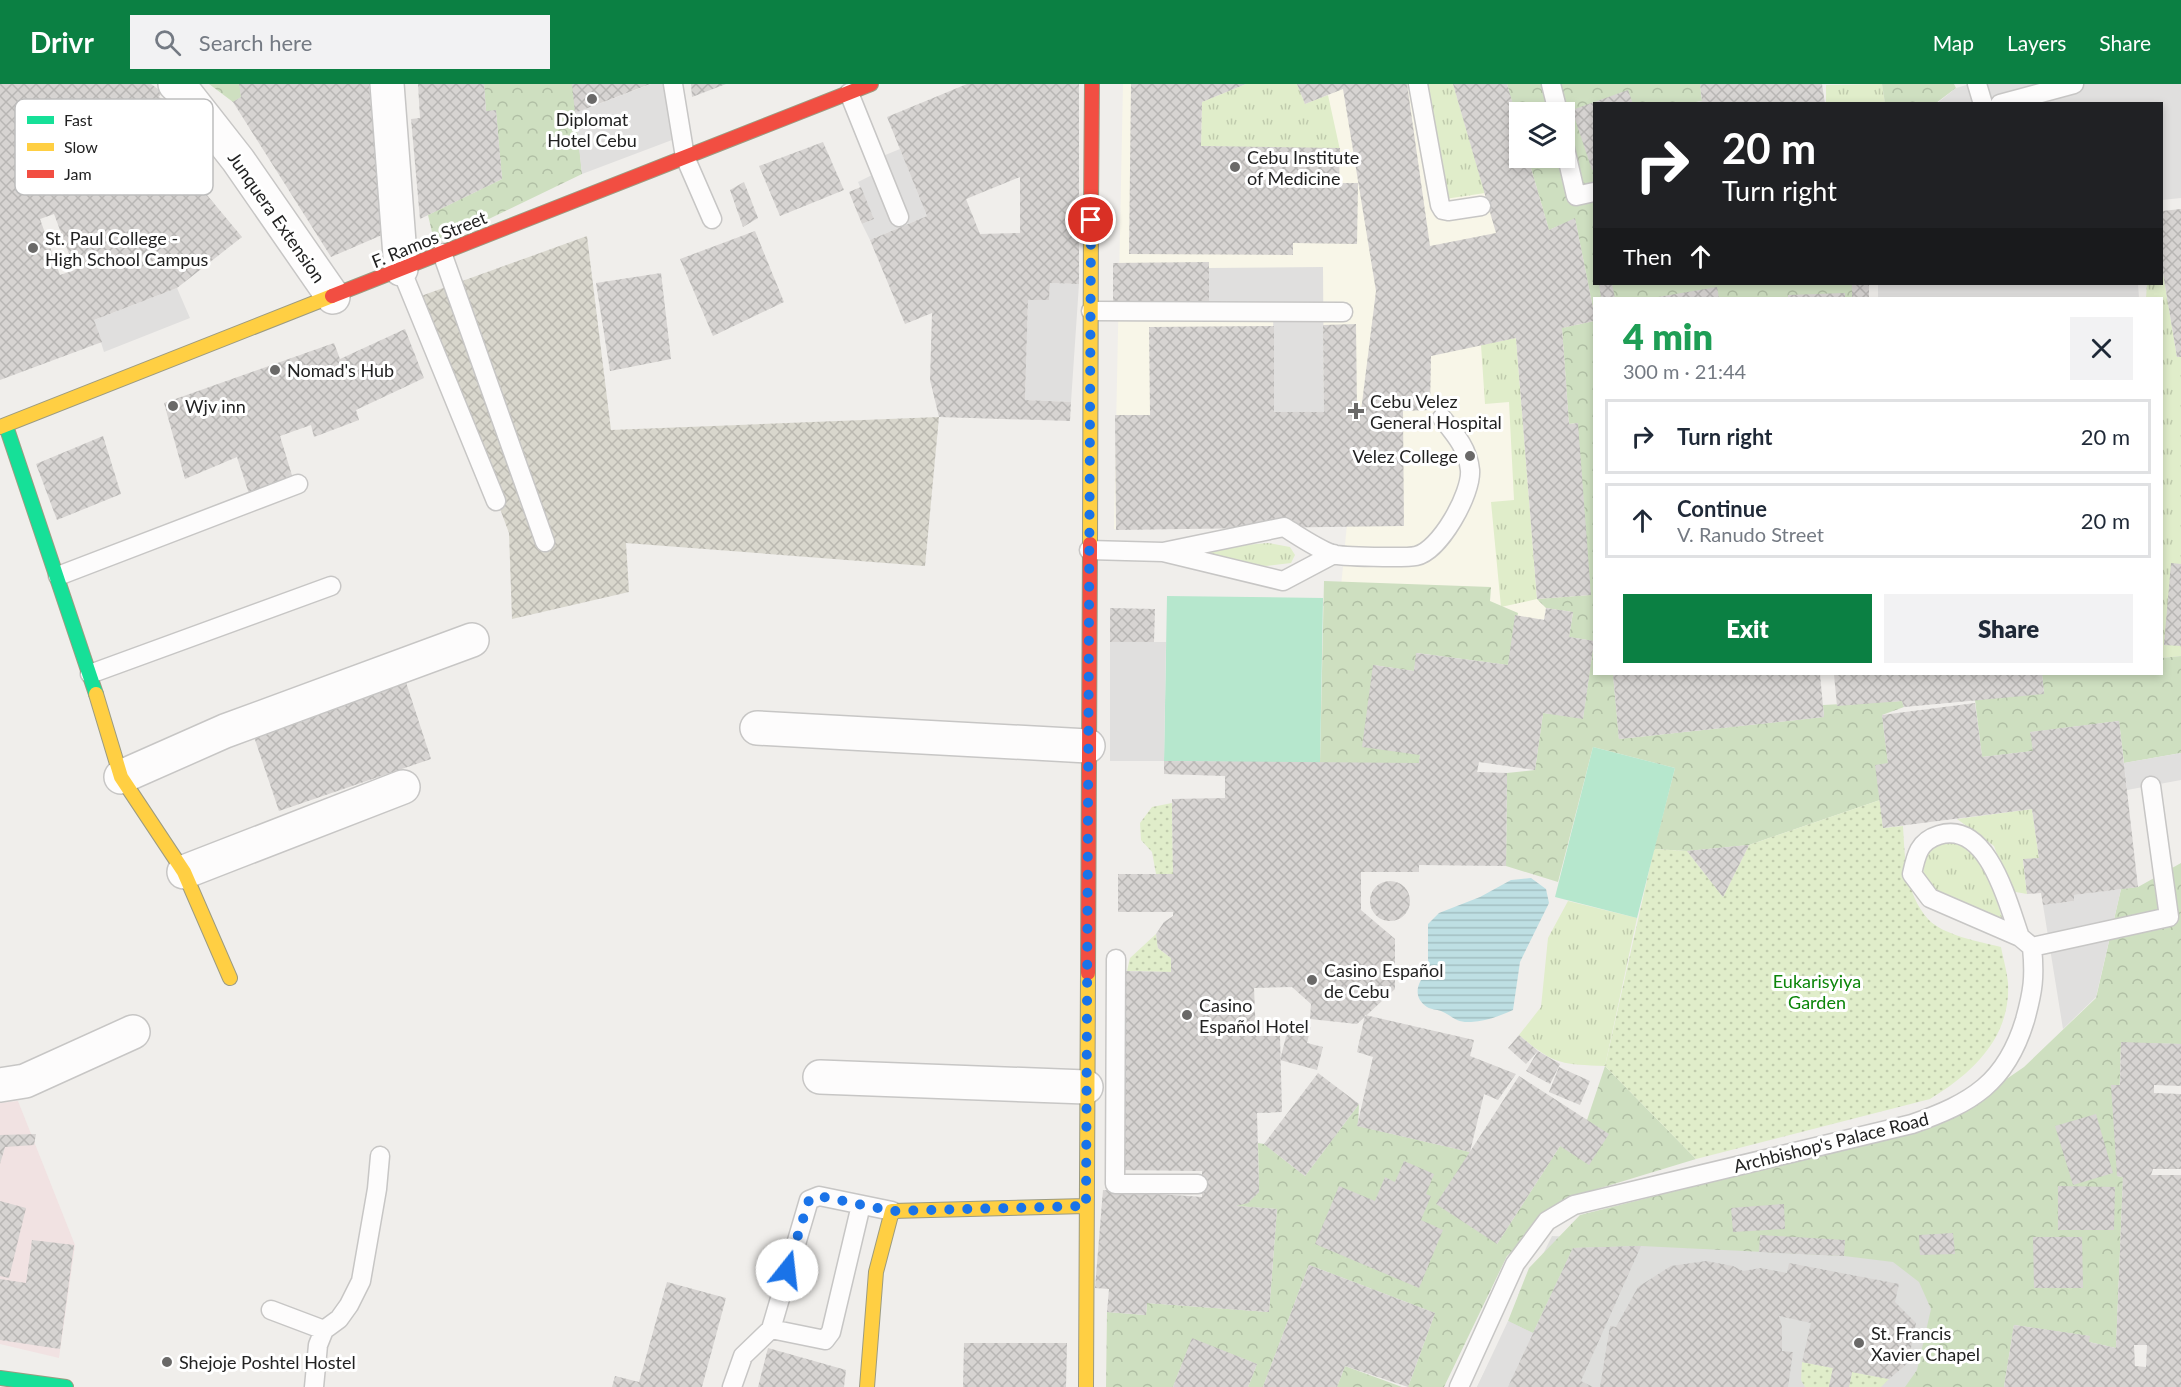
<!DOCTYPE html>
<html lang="en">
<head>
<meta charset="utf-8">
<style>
	:root { --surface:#fff; --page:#f2f2f3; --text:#1f2937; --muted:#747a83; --line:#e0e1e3; --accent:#0b8043 }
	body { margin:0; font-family:Lato,sans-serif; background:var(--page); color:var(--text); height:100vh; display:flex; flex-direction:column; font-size:22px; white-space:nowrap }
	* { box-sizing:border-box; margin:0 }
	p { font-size:20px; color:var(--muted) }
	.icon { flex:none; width:33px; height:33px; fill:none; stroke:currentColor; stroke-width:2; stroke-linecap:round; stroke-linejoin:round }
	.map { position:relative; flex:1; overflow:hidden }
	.drawer { position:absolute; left:1593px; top:213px; width:570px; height:378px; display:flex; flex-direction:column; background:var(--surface); border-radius:0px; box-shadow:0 3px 9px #0003 }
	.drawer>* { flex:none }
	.banner { position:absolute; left:1593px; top:18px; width:570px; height:183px; border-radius:0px; box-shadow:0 3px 9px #0003; background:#202124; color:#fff; overflow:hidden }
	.tools { position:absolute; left:1509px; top:18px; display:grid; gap:12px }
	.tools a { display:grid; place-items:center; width:66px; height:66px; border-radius:0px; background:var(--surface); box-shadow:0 3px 9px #0003; font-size:30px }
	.pin { position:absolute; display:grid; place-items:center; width:51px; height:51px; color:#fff; margin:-26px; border:3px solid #fff; border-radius:50%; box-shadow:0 2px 6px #0007 }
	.me { position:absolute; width:66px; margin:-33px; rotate:16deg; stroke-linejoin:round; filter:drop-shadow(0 0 4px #0008) }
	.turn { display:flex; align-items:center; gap:21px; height:126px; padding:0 30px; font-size:27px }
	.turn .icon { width:78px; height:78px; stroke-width:2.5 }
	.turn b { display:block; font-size:42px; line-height:51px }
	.then { display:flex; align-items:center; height:57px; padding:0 30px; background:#0003; gap:12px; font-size:22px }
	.round { display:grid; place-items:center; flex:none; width:63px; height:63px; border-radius:0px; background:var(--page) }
	.summary { display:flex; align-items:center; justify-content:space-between; height:102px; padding:0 30px }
	h1 { font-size:36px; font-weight:800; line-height:45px; color:#1e9e55 }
	.action { display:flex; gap:12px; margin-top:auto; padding:12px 30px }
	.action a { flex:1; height:69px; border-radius:0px; background:var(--accent); color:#fff; font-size:24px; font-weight:800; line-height:69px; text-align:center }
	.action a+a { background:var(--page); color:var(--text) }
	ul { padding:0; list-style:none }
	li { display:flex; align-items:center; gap:18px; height:75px; margin:0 12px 9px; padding:0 18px; border:3px solid var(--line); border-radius:0px }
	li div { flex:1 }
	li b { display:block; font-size:22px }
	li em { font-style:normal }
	header { display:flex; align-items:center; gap:36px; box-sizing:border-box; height:84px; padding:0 30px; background:var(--accent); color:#fff }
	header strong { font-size:28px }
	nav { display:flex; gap:33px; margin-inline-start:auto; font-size:21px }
	.search { width:420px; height:54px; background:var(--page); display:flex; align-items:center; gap:15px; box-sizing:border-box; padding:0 21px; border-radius:0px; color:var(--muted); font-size:22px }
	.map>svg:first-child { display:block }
</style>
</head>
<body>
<header>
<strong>Drivr</strong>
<div class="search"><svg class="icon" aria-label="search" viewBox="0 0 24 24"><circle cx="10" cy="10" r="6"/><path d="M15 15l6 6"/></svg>Search here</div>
<nav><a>Map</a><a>Layers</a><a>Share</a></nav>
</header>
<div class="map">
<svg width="2181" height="1303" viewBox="0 0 2181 1303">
	<defs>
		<pattern id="construction-cross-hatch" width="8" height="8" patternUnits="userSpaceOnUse" patternTransform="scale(1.5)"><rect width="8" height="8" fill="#d9d7cd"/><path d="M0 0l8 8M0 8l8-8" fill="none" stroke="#bab8b0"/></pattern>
		<pattern id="grass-tufts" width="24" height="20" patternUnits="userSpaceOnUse" patternTransform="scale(1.5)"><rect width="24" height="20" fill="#e0edca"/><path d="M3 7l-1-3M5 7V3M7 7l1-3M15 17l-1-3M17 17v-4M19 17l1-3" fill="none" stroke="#c0cbad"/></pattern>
		<pattern id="forest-crowns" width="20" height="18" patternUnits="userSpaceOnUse" patternTransform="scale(1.5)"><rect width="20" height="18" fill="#cedfc0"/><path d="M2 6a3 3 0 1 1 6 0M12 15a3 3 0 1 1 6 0" fill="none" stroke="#b1bfa5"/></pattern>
		<pattern id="garden-dots" width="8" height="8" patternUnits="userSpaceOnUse" patternTransform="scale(1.5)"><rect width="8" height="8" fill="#e0edca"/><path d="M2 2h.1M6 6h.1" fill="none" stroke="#c0cbad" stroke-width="1.8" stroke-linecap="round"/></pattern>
		<pattern id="water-rules" width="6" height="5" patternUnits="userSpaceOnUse" patternTransform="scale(1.5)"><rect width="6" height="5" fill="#bedfe3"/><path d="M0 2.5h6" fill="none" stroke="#a3bfc2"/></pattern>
		<pattern id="building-cross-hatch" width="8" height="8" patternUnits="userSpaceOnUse" patternTransform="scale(1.5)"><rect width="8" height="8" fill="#d7d4d2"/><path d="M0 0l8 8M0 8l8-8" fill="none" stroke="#b8b6b4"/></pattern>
	</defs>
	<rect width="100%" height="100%" fill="#f0eeeb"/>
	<path fill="#f1e2e2" d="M18 1017 75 1161 59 1274 0 1260V1019Z"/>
	<path fill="#f8f6e8" d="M1123 0H1558L1520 28V74H1564L1594 200V538L1339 524 1347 440 1114 445Z"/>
	<path fill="#dededc" d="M1552 1152 1896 1167 1936 1191 1931 1303H1477Z"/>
	<path fill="url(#construction-cross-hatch)" d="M587 152 611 346 939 333 925 482 626 459 629 508 512 535 509 449 421 212Z"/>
	<path fill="url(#grass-tufts)" d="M77 0 126 71 44 103 36 80Z
		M1246 0H1297L1305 20 1328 11 1340 66 1201 62 1202 18Z
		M1423 0H1453L1485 109 1445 115Z
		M1882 0 1885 19H1826V1Z
		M2162 183 2177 273H2181V572L2162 574V214H2146L2147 200H2162Z
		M1516 254 1537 515 1501 523 1491 418 1514 416 1509 318 1485 320 1481 261Z
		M1268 459 1290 463 1295 471 1291 479 1266 482 1198 473 1199 465Z
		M2032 725 2039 774 2023 776 2027 810 2010 807 1994 762 1957 735Z
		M1960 758C1988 779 1993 807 2004 839L1945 814 1923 794 1924 774 1937 759Z
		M1568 817 1637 834 1605 982C1561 980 1554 981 1519 951L1541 923 1548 854Z"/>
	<path fill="url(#forest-crowns)" d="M209 0H240L241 13 233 18Z
		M484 0H573L582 90 435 161 428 131 502 95 496 27H486Z
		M1507 0H1700L1702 17 1684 20H1594V200H1852V214H1594V229L1575 135 1549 146 1528 74H1564V28H1520L1519 44Z
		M1882 0H1954L1956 4 1936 19H1885Z
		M1594 237V590H1613L1619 655 1824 633 1823 621 1902 617 1904 623 1882 631 1888 679 1880 716 1749 761 1687 767 1654 765 1675 684 1593 663 1558 798 1506 782 1507 689 1535 686 1543 629 1583 634 1594 557 1569 553 1573 528 1546 524 1537 515 1590 511 1577 339 1569 340 1562 244Z
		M1324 497 1491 503 1490 517 1518 529 1508 581 1417 569 1414 587 1373 581 1420 671 1419 679H1320Z
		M2181 572V669L2124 679 2119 637 2031 648 2033 667 1982 673 1975 616 2044 609 2042 590H2162V574Z
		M2181 779V960L2121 959 2117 1092 2123 1093 2116 1264 2089 1258V1252L2014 1241 2004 1303H1905L1917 1286 1931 1225 1919 1198 1893 1178 1844 1172 1641 1162 1573 1164 1533 1249 1508 1237 1529 1184 1580 1131 1941 1040 2024 983 2096 914 2121 805 2138 803Z
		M1605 982 1696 1075 1571 1113 1507 1172 1444 1303H1408L1435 1229 1309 1181 1263 1303H1248L1257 1280 1192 1255 1173 1303H1106L1107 1228 1146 1231 1147 1219 1269 1228 1277 1125 1236 1122 1259 1108 1258 1059 1264 1060 1305 1092 1359 1020 1358 1042 1470 1068 1497 1160 1560 1062 1587 1036Z
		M1345 1282 1402 1303H1337Z"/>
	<path fill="url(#garden-dots)" d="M1880 716 1883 744 1903 742C1905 774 1905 809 1928 835 1942 851 1981 858 2001 863 2003 874 2007 887 2008 899 2011 953 1973 989 1930 1015L1696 1075 1605 982 1654 765 1687 767 1723 813 1749 761Z
		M1172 719 1173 790H1156L1152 768 1141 756 1140 739 1152 723Z
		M1156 850 1158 864 1171 874V888L1127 887 1130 874Z
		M1802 1278 1833 1284 1829 1303H1805L1801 1296Z
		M1852 1288 1889 1295 1881 1303H1849Z"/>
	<path fill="#b6e7cd" d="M1167 512 1323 514 1320 679 1164 677Z
		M1593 663 1675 684 1637 834 1555 813Z"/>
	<path fill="#e0dfde" d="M651 0H664L672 56 582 90 575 29Z
		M1970 0H2181V114L2162 116V20H1936L1956 4Z
		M900 65 927 132 870 156 862 140 874 135 858 98 872 91 868 78Z
		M1323 183 1324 328H1274L1273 218 1209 219V184Z
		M1050 199 1079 200 1071 318 1025 316 1028 216H1049Z
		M1878 200H2138L2139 214H1878Z
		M177 204 190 234 104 268 94 236Z
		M1110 558H1166L1164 677H1110Z
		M2181 669V696L2127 706 2124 679Z
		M2121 805 2096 913 2063 945 2043 821 2074 817V811Z
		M1508 1237 1533 1249 1508 1303H1477Z"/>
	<path fill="url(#water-rules)" d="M1531 794 1546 805 1549 819 1520 878 1513 926C1500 932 1486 937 1471 938 1455 939 1453 932 1441 927 1436 925 1432 926 1427 923 1412 913 1417 898 1428 887V840L1439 829 1480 813 1511 796Z"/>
	<path fill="url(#building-cross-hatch)" fill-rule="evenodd" d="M0 0H151L162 8 159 13 167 18 156 35 166 56 184 47 201 74 192 79 194 84 187 87 242 153 177 204 94 236 102 258 0 296ZM70 15 77 31 93 22 104 42 127 52 119 57 126 71 44 103 31 67H26L27 40 57 39ZM137 39 143 43 127 52ZM54 130 75 186 60 191 40 135Z
		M239 0H369L382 151 331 173 233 18 241 13Z
		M418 0H484L486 27 496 26 502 95 420 135 411 35 420 34Z
		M572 0H650L575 29Z
		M691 0H726L692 13Z
		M967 0H1079V200L1050 199 1049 216H1028L1025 316 1071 318 1070 337 939 333 930 296 932 229 905 240 870 156 927 132 887 33ZM1020 93V149L980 150 966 115Z
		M1131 0H1246L1202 18 1201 62 1340 64 1339 99H1358L1357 160 1293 159V171L1129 170Z
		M1297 0H1407L1430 162 1496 149 1453 0H1507L1520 44V74H1528L1549 146 1575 134 1594 229V237L1562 244 1569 340 1578 339 1591 511 1537 515 1516 254 1431 272 1430 326 1403 327 1404 442 1116 446 1115 331H1150L1149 243 1274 242V328H1324L1323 241 1356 240 1357 327H1361L1376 207 1343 5 1305 20Z
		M1700 0H1822L1825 20H1693L1702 17Z
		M1628 6 1633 20H1594V85L1592 86 1572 26Z
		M823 58 844 106 780 132 759 82Z
		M744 98 758 134 743 143 730 106Z
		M861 103 874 135 862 140 849 108Z
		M2181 125V273H2177L2162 183V127Z
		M755 147 784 218 713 252 680 175Z
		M1209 178V219H1113V179Z
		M661 189 671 275 610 287 596 199Z
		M1599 200H1612L1615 214H1601Z
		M1852 200H1869V214H1852Z
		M1717 203 1719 214H1658V213Z
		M1845 209V214H1788V211Z
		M405 245 424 294 356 326 359 336 314 353 311 341 280 352 294 398 250 413 237 373 185 395 164 319 334 259 340 275Z
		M103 352 121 410 57 436 36 380Z
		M2171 479 2181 480V562L2164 561Z
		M1110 524 1155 525 1154 558H1110Z
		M1546 524 1573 528 1569 553 1594 557 1583 635 1543 629 1535 686 1479 678 1477 688 1507 689 1506 782 1419 781V788H1361V826L1395 855V905L1357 940 1310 935 1311 920 1292 903 1254 904 1256 952H1280L1282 1028 1257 1029 1259 1108 1248 1119 1236 1122 1277 1125 1269 1228 1147 1219 1146 1231 1107 1228 1109 1205 1095 1204 1103 1106 1202 1113V1087L1117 1086 1120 887 1171 888V874L1158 864 1156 850 1164 838 1173 832V828H1118V790H1173L1172 715 1225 714V692L1164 690V677L1419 679 1420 671 1362 663 1373 581 1414 587 1416 569 1508 581 1515 531 1544 536Z
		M403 589 431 675 279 727 250 641Z
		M1613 590H1820L1824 633 1619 655Z
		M1834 590H2042L2044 610 1904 623 1902 617 1837 622Z
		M1975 619 1982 673 2033 667 2030 648 2119 637 2138 803 2074 811V817L2043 821 2041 809 2027 810 2023 775 2039 774 2032 725 1883 744 1875 681 1888 679 1882 631Z
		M1749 761 1723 813 1687 767Z
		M1370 817a20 20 0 1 1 40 0a20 20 0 1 1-40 0Z
		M1365 931 1474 956 1470 972 1516 990 1498 1016 1484 1010 1470 1068 1357 1042 1373 973 1357 968Z
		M1290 937 1311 943 1307 959 1323 963 1317 986 1280 976Z
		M1519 951 1538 967 1526 980 1508 964Z
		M2121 958 2181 960V1002L2154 1001V1009L2181 1010V1085H2153L2151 1091H2181V1303H2004L2014 1241 2090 1252 2089 1258 2116 1264 2123 1093 2117 1092 2111 1001H2120ZM2134 1261H2147L2146 1283 2135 1282Z
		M1538 967 1560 980 1550 1000 1526 987Z
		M1559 983 1590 997 1580 1021 1549 1008Z
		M1318 989 1359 1020 1305 1092 1264 1060Z
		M1519 992 1609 1050 1589 1081 1560 1062 1497 1160 1436 1120Z
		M2096 1030 2113 1089 2073 1101 2055 1042Z
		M36 1050 34 1061 5 1063 0 1080V1051Z
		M1404 1077 1434 1090 1426 1110 1431 1112 1421 1136 1443 1146 1419 1204 1315 1160 1339 1102 1375 1117 1385 1093 1395 1098Z
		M2058 1102 2115 1103 2114 1146H2058Z
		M0 1117 26 1124 9 1194 0 1192Z
		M1784 1120 1785 1145 1733 1148 1731 1124Z
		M1953 1149 1955 1170 1920 1171 1919 1151Z
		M1760 1151 1845 1156 1844 1172 1759 1168Z
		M2033 1153H2082L2083 1204H2034Z
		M32 1156 74 1161 60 1265 0 1256V1195L26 1199Z
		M1641 1162 1581 1297 1593 1303H1508L1573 1164Z
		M1706 1177 1733 1182 1743 1187 1761 1184 1787 1189 1789 1179 1899 1200 1895 1218 1916 1239 1908 1279 1889 1295 1852 1288 1849 1303H1829L1833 1284 1802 1278 1811 1239 1779 1232 1782 1243V1267L1793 1268 1788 1303H1600L1610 1242 1616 1243 1638 1203 1671 1182Z
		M1309 1181 1435 1229 1408 1303 1345 1282 1337 1303H1263Z
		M667 1198 726 1214 702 1303H612L615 1292 639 1298Z
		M1192 1254 1257 1280 1248 1303H1173Z
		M964 1259H1067L1066 1303H963Z
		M768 1264 846 1286 844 1303H758Z"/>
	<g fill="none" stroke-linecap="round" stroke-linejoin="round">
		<g stroke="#c7c6c5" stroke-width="21">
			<path id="lane" d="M673 0 685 73 712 135
				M1418 0 1440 121 1443 126 1448 127 1481 122
				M1551 0 1558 28
				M1977 0 1983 20
				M849 9 899 133
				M2000 20 2074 0
				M1564 60 1576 112 1594 108
				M442 169 545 458
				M401 185 496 417
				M1091 227 1343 228
				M1089 466 1163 468 1283 497 1334 470
				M1163 468 1284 443C1299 452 1316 464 1332 470 1341 473 1407 474 1416 472 1440 467 1472 409 1470 386 1468 365 1455 350 1442 334
				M58 492 298 400
				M90 590 331 502
				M2020 853C2008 820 1988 736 1939 751 1919 757 1916 771 1912 790L1930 814 2020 853 2032 863
				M1116 875 1115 1100H1198
				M271 1226 324 1246
				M771 1245 825 1256 831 1248 861 1121
				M314 1303 318 1261 324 1246 339 1235 349 1221 361 1197 377 1105 380 1072
				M732 1303 743 1272 771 1245 809 1116 819 1112 892 1127
				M1459 1303 1515 1180 1547 1137 1574 1121 1912 1040C1972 1019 2006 999 2025 936 2033 907 2035 893 2032 863L2169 833 2151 702"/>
		</g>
		<g stroke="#c7c6c5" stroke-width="36">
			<path id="street" d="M175 0 187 11 238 76 333 213
				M387 0 401 185
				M757 644 1088 662
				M121 693 225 647 472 556
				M184 788 403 703
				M820 993 1086 1003
				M0 1001 25 997 133 948"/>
		</g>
		<g stroke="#9c9b81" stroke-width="16">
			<path id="fast" d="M6 342 96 610
				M0 1294 66 1303"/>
		</g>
		<g stroke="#9c9b81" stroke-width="16">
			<path id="slow" d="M0 343 332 212
				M1090 460 1091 126
				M96 610 121 693 184 788 230 894
				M867 1303 876 1188 892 1127 1086 1122
				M1086 1303 1088 889"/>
		</g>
		<g stroke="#9c9b81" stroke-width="16">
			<path id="jam" d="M1091 126 1092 0
				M332 212 871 0
				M1088 889 1090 460"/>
		</g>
		<use href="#lane" stroke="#fdfcfc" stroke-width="18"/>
		<use href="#street" stroke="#fdfcfc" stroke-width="33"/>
		<use href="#fast" stroke="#16e098" stroke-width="14"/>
		<use href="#slow" stroke="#ffcf43" stroke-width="14"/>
		<use href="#jam" stroke="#f24e42" stroke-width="14"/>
	</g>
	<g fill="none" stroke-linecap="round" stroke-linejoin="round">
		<path stroke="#1a73e8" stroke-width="10" stroke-dasharray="0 18" d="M787 1186 809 1116 819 1112 892 1127 1086 1122 1091 136"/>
	</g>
	<g fill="#6a6968" stroke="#fff" stroke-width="2">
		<circle cx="592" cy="15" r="6"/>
		<circle cx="1235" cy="83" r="6"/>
		<circle cx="33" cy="164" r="6"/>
		<circle cx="275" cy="286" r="6"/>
		<circle cx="173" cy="322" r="6"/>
		<path d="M1353 318h6v6h6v6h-6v6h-6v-6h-6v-6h6z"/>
		<circle cx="1470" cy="372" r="6"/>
		<circle cx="1312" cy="896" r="6"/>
		<circle cx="1187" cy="931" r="6"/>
		<circle cx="1859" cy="1259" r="6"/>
		<circle cx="167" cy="1278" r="6"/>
	</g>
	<g text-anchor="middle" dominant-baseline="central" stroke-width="6" stroke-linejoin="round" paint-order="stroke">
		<g font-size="18" fill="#222" stroke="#fff" text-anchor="start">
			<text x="592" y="35" text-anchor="middle">Diplomat<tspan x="592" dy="21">Hotel Cebu</tspan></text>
			<text x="1247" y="73">Cebu Institute<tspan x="1247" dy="21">of Medicine</tspan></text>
			<text x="45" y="154">St. Paul College -<tspan x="45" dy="21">High School Campus</tspan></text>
			<text x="287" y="286">Nomad's Hub</text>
			<text x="1370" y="317">Cebu Velez<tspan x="1370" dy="21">General Hospital</tspan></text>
			<text x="185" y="322">Wjv inn</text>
			<text x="1458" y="372" text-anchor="end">Velez College</text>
			<text x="1324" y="886">Casino Español<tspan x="1324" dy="21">de Cebu</tspan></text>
			<text x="1199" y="921">Casino<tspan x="1199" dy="21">Español Hotel</tspan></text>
			<text x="1871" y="1249">St. Francis<tspan x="1871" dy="21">Xavier Chapel</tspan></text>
			<text x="179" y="1278">Shejoje Poshtel Hostel</text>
		</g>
		<g font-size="18" fill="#222" stroke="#fff">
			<text transform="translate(277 133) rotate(55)">Junquera Extension</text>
			<text transform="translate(429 155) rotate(-22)">F. Ramos Street</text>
			<text transform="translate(1831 1058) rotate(-14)">Archbishop's Palace Road</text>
		</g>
		<g font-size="18" fill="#0c860a" stroke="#fff">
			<text x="1817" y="897">Eukarisyiya<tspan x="1817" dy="21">Garden</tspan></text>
		</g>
	</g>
	<rect x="15" y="15" width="198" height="96" rx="9" fill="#fff" stroke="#bdbdbd" stroke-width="1.5"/>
	<rect x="27" y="32" width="27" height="8" fill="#16e098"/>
	<rect x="27" y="59" width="27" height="8" fill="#ffcf43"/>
	<rect x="27" y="86" width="27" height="8" fill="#f24e42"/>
	<g font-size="16" fill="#222">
		<text x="64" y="42">Fast</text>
		<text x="64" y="69">Slow</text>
		<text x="64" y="96">Jam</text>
	</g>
</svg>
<div class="tools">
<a><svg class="icon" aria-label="layers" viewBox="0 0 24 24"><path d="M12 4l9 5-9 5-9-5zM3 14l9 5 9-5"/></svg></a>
</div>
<div class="pin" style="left:1091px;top:136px;background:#d93025"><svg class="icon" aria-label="arrive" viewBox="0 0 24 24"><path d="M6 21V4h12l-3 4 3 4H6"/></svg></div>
<svg class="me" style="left:787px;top:1186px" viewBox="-20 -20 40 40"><circle r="19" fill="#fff"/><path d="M0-13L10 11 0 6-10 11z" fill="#1a73e8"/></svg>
<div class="banner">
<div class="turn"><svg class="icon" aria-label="right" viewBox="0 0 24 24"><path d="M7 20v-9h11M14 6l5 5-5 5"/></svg><div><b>20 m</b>Turn right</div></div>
<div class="then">Then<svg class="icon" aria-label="ahead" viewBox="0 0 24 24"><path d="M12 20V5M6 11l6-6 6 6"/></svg></div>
</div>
<section class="drawer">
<div class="summary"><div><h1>4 min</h1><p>300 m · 21:44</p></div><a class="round"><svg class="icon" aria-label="close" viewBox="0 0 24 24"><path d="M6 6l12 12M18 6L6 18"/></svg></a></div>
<ul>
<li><svg class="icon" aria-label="right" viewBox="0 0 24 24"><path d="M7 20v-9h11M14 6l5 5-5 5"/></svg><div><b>Turn right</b></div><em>20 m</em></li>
<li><svg class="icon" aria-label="ahead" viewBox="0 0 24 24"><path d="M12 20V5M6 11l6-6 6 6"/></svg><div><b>Continue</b><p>V. Ranudo Street</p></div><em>20 m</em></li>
</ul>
<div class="action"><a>Exit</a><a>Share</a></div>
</section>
</div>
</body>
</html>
